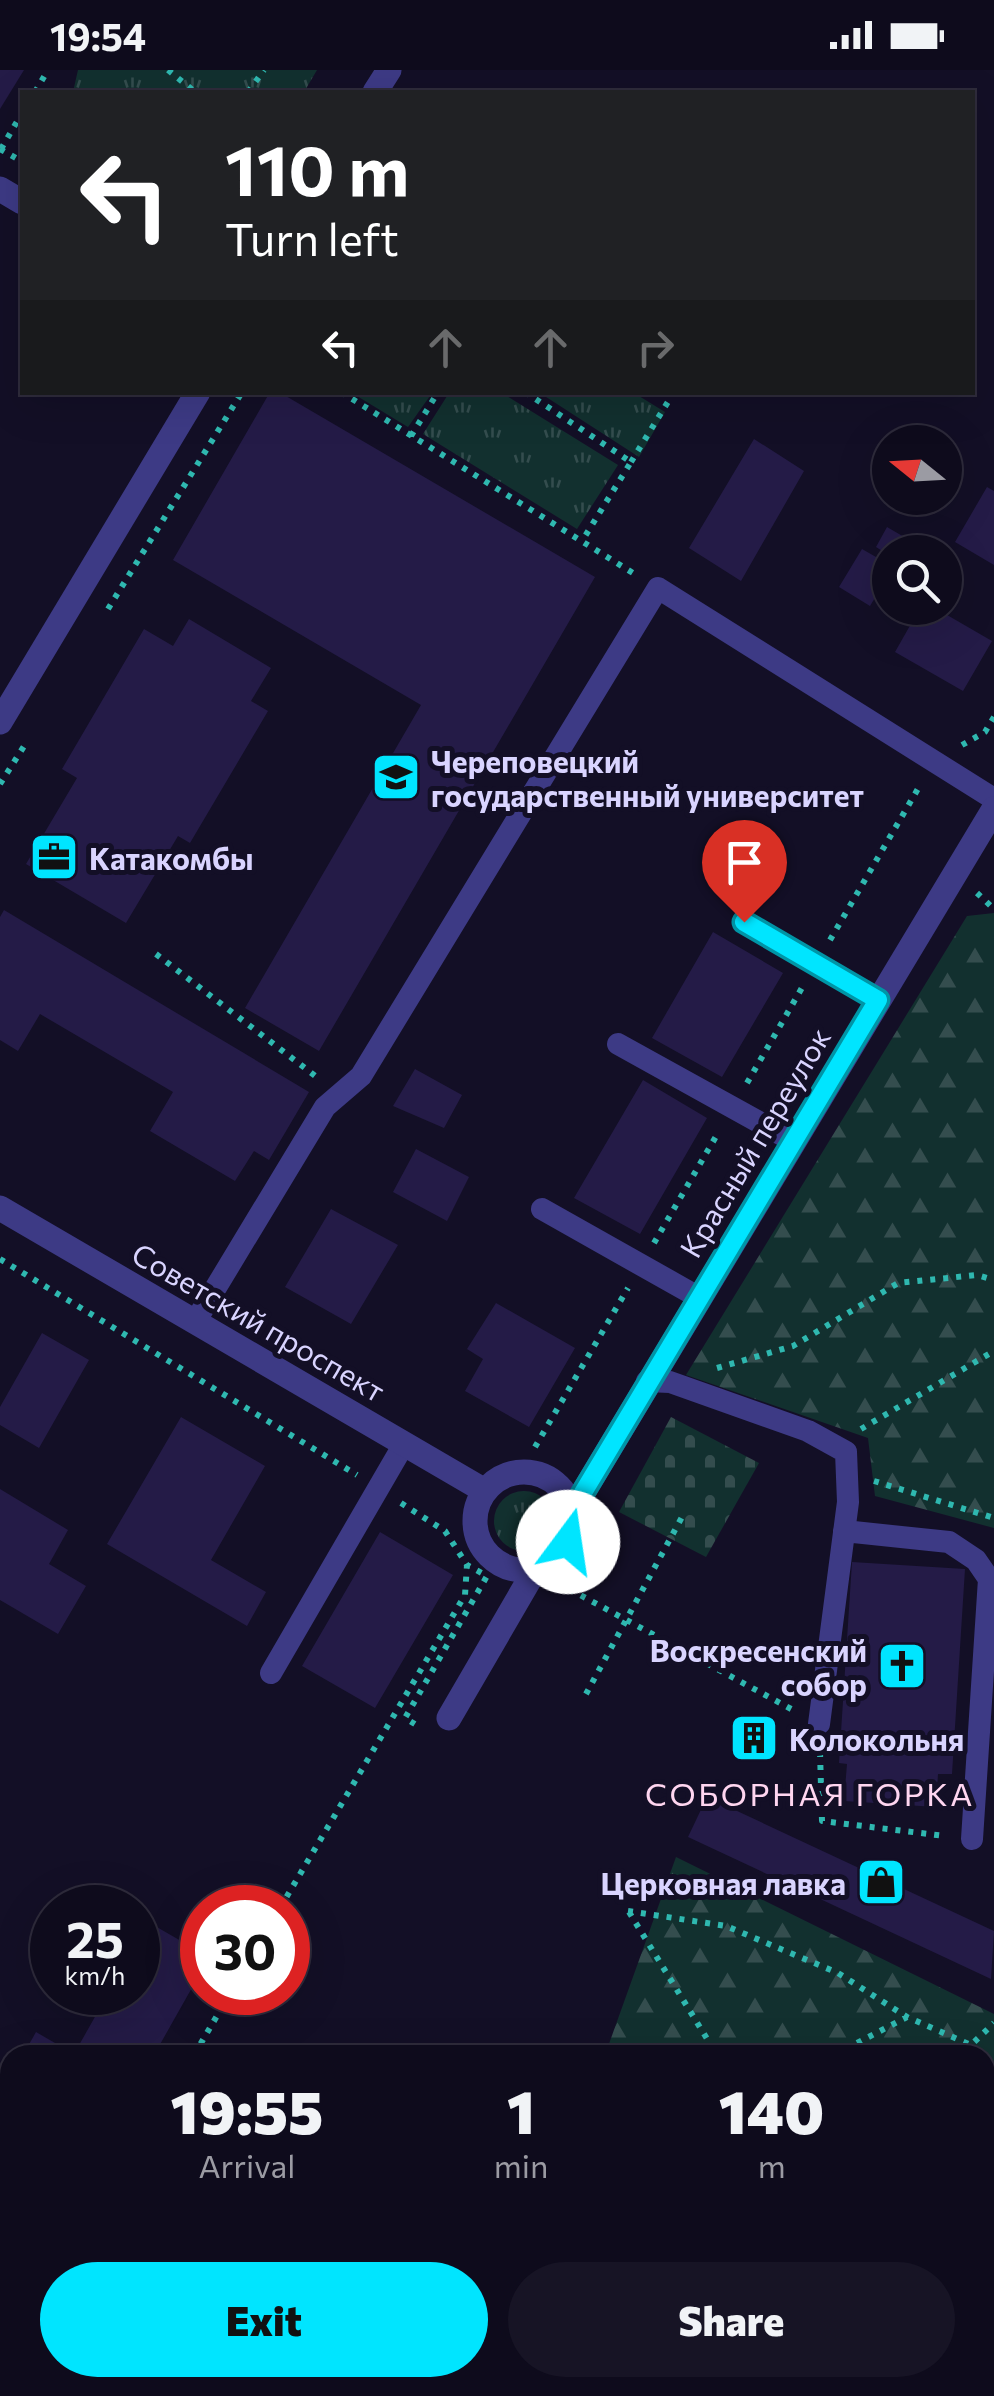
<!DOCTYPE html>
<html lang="en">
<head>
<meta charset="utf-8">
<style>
	:root { --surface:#0e0b1c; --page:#171425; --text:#f1f3f6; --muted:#9b9ba3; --line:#2e2b3b; --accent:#00e5ff }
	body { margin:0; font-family:Commissioner,sans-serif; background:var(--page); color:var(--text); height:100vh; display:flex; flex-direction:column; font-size:38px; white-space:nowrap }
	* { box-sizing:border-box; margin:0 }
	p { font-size:32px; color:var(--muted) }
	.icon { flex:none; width:55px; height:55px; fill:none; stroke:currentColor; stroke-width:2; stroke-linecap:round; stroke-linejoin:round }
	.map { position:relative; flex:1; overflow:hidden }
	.details { position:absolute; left:0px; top:1975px; width:995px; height:352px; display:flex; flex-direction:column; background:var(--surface); border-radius:30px 30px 0 0; box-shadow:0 10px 40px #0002,0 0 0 2px var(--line) }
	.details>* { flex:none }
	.guide { position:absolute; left:20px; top:20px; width:955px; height:305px; border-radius:0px; box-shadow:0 10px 40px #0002,0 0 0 2px var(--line); background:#202124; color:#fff; overflow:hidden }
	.needle { width:65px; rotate:288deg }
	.buttons { position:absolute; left:872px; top:355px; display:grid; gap:20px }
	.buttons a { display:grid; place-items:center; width:90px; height:90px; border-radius:50%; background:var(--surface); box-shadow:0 10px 40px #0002,0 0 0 2px var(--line); font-size:50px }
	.speed { position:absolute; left:30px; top:1815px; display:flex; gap:20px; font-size:50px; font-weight:700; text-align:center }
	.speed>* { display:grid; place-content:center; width:130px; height:130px; border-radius:50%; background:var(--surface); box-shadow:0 10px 40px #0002,0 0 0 2px var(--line); line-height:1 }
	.speed small { font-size:25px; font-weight:400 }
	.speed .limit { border:15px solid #d22; background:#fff; color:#111 }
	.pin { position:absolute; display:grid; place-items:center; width:85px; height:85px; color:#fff; margin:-102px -42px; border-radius:50% 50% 50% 0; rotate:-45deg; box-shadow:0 0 10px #0007 }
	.pin .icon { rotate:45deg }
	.me { position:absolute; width:110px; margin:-55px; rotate:14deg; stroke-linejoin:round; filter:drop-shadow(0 0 8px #0008) }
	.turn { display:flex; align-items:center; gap:35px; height:210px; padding:0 40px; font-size:45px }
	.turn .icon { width:130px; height:130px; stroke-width:2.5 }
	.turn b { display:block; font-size:70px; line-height:85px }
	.lanes { display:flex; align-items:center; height:95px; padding:0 40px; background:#0003; justify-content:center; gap:50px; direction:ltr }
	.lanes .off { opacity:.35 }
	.eta { display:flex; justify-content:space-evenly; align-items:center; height:170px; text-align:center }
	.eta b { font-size:60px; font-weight:800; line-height:70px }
	.button { display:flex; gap:20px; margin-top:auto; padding:20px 40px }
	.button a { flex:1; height:115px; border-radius:60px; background:var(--accent); color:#111; font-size:40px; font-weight:800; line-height:115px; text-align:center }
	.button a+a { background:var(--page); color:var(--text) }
	.status { display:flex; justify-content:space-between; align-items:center; height:70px; padding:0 50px; background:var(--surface); direction:ltr }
	.status svg { height:28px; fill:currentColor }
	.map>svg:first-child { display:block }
</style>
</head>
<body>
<div class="status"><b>19:54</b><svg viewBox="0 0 49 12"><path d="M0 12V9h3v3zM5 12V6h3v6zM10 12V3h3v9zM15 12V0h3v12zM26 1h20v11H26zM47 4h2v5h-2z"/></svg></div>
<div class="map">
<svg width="994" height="2326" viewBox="0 0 994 2326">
	<defs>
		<pattern id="grass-tufts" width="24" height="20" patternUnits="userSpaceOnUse" patternTransform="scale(2.5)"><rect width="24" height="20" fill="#12302f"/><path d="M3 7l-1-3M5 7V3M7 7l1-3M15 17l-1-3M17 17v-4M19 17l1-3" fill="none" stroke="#344d4e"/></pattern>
		<pattern id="forest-firs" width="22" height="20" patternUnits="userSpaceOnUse" patternTransform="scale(2.5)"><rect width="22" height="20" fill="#12302f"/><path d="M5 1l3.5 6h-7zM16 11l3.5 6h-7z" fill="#344d4e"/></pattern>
		<pattern id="cemetery-stones" width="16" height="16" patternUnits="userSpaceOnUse" patternTransform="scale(2.5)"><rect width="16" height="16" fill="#12302f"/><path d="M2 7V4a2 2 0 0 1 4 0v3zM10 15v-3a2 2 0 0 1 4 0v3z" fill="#344d4e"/></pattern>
	</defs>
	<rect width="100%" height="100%" fill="#130f26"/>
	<path fill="url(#grass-tufts)" d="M78 0H317L304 22H73Z
		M352 323H432L408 357Z
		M449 323H502L618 395 577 459 423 364Z
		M540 323H634L665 342 639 387Z
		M494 1451a30 30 0 1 1 60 0a30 30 0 1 1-60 0Z"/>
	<path fill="url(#forest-firs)" d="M994 843V1458L875 1426 868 1368 686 1305 967 846Z
		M676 1787 994 1944V2282L985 2280V1985H605Z
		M471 2318H841L876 2326H467Z"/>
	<path fill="url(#cemetery-stones)" d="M671 1347 759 1393 706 1487 619 1442Z"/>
	<path fill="#241b47" d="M0 0H24L0 39Z
		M270 322H279L595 507 319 981 245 938 421 635 173 490Z
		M754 369 804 401 741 511 689 478Z
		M987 417 994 421V495L955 472Z
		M887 457 911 471 905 482H890V486L876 477Z
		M862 479 890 495V503L870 536 839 517Z
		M920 538H935L992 571 963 621 895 582Z
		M189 549 271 598 251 631 268 641 190 773 178 766 126 853 26 794 77 708 62 699 144 559 173 576Z
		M4 840 309 1022 269 1090 254 1081 235 1111 150 1061 173 1022 40 944 18 981 0 970V847Z
		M713 862 783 903 722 1007 652 968Z
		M415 999 462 1025 444 1058 393 1036Z
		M643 1010 707 1048 640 1164 574 1128Z
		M416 1079 469 1107 447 1151 393 1122Z
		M331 1139 398 1175 351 1254 285 1217Z
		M496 1233 575 1278 529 1357 465 1321 483 1289 467 1279Z
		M42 1263 89 1290 39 1378 0 1355V1337Z
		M181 1347 265 1396 211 1490 266 1522 247 1556 107 1474Z
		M0 1419 68 1460 49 1494 86 1516 58 1564 0 1530Z
		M380 1462 453 1505 375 1638 302 1596Z
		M852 1492 965 1499 952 1704H938L936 1737 844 1731 847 1694 839 1693Z
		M741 1668a13 13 0 1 1 26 0a13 13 0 1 1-26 0Z
		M707 1727 994 1861 991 1909 688 1767Z
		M148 1852 202 1883V1900L154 1985H23L36 1962 74 1984 109 1922H138V1872Z
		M10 2007V2097L0 2091V2014L5 2016Z"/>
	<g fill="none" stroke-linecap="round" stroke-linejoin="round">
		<path stroke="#2fb8b0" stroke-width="6" stroke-dasharray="5 8" stroke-linecap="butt" d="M168 0 195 22
			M35 22 48 0
			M248 22 264 0
			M0 79 21 91
			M1 79 22 43
			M341 322 633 503
			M525 322 631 392 582 471
			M411 366 438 322
			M631 392 674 322
			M108 539 242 322
			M962 675 985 662 994 647
			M0 714 26 673
			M977 823 994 839
			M830 870 919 717
			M156 884 318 1008
			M747 1013 803 916
			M654 1173 718 1063
			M0 1189 357 1405
			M717 1298 793 1276 898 1213 977 1205 994 1210
			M861 1359 994 1281
			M535 1377 628 1218
			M874 1411 994 1448
			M401 1433 445 1461 467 1495 487 1506 405 1648 418 1656
			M558 1513 793 1640
			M586 1624 682 1447
			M820 1682 822 1751 945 1766
			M280 1838 465 1525 467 1495
			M628 1841 726 1856 838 1903 907 1947 971 1975 994 1953
			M629 1842 717 1985
			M194 1985 231 1922
			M834 1985 907 1947
			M0 2106 10 2112
			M985 2185H994"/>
		<path stroke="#3d3a85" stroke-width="22" d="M744 852 878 930
			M618 974 793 1071
			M542 1139 698 1227
			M195 1252 325 1037 361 1006 658 518 994 729
			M647 1311 670 1312 808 1361 846 1382 848 1432 819 1654
			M844 1461 949 1472 976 1490 989 1509 972 1769
			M271 1603 404 1374"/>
		<path stroke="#3d3a85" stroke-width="25" d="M985 2313 994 2315"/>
		<path stroke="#3d3a85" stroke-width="25" d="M375 22 389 0
			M0 119 22 132
			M0 652 198 322
			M0 1138 485 1421
			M475 1451a49 49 0 1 1 98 0a49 49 0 1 1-98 0Z
			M572 1441 994 739
			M449 1648 535 1500
			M0 2154 10 2159"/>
	</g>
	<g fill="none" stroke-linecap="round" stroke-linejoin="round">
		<g stroke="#0095a6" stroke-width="25">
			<path id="route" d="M568 1472 574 1450 572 1441 878 930 744 852"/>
		</g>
		<use href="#route" stroke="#00e5ff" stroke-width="18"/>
	</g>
	<defs>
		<g id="university-square" transform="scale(2.5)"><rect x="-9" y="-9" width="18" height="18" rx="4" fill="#00e5ff" stroke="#130f26"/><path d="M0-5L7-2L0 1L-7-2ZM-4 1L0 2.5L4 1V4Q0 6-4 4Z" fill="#111"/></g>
		<g id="office-square" transform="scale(2.5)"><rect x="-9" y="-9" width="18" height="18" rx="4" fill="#00e5ff" stroke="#130f26"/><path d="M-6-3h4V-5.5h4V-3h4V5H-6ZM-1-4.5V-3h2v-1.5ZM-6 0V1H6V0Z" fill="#111"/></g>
		<g id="church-square" transform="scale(2.5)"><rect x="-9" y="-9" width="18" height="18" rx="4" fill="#00e5ff" stroke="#130f26"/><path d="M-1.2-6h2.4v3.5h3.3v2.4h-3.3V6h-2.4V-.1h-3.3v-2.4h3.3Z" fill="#111"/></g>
		<g id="building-square" transform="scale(2.5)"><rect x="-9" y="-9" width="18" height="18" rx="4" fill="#00e5ff" stroke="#130f26"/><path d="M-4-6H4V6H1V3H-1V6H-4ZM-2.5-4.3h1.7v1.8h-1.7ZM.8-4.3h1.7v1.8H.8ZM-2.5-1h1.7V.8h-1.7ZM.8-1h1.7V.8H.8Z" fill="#111"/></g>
		<g id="shop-square" transform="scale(2.5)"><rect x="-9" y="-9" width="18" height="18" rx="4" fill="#00e5ff" stroke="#130f26"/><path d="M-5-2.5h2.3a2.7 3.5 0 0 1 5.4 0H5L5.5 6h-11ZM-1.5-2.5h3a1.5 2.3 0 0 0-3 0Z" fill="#111"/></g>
	</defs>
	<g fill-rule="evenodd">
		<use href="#university-square" x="396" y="707"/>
		<use href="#office-square" x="54" y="787"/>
		<use href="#church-square" x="902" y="1596"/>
		<use href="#building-square" x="754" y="1668"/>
		<use href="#shop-square" x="881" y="1812"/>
	</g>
	<g text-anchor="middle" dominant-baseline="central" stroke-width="10" stroke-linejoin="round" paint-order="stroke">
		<g font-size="30" font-weight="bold" fill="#d9d4ff" stroke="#130f26" text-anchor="start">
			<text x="431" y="690">Череповецкий<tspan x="431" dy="34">государственный университет</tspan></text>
			<text x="89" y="787">Катакомбы</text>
			<text x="867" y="1579" text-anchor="end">Воскресенский<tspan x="867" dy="34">собор</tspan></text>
			<text x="789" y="1668">Колокольня</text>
			<text x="846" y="1812" text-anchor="end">Церковная лавка</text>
		</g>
		<g font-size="30" fill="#d9d4ff" stroke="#130f26">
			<text transform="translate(754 1072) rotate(-59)">Красный переулок</text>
			<text transform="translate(259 1251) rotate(30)">Советский проспект</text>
		</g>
		<g font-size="32" letter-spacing="2.5" fill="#ffd6f0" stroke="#130f26">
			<text x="810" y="1723">СОБОРНАЯ ГОРКА</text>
		</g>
	</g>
</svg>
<div class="buttons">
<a><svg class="needle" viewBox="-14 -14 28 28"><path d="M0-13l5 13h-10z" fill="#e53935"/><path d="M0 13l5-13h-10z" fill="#9b9ba3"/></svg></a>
<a><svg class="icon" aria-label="search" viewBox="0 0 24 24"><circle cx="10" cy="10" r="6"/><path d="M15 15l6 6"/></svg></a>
</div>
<div class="speed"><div>25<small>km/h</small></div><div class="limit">30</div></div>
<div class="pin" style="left:744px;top:852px;background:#d93025"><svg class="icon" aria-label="arrive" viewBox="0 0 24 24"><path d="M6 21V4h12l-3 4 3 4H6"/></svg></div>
<svg class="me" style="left:568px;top:1472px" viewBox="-20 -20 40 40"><circle r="19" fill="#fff"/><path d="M0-13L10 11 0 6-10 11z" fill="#00e5ff"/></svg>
<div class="guide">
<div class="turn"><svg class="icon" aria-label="left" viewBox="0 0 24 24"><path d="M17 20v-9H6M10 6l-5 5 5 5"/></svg><div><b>110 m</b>Turn left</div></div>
<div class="lanes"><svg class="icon" aria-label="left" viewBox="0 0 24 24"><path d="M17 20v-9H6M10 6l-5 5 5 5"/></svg><svg class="icon off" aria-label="ahead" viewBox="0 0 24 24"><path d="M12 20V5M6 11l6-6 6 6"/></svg><svg class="icon off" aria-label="ahead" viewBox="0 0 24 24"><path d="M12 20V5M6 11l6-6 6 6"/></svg><svg class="icon off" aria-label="right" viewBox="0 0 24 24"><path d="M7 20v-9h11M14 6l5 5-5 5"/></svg></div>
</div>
<section class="details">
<div class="eta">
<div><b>19:55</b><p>Arrival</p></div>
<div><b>1</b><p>min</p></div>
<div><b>140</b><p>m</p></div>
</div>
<div class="button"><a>Exit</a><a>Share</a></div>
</section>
</div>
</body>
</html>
